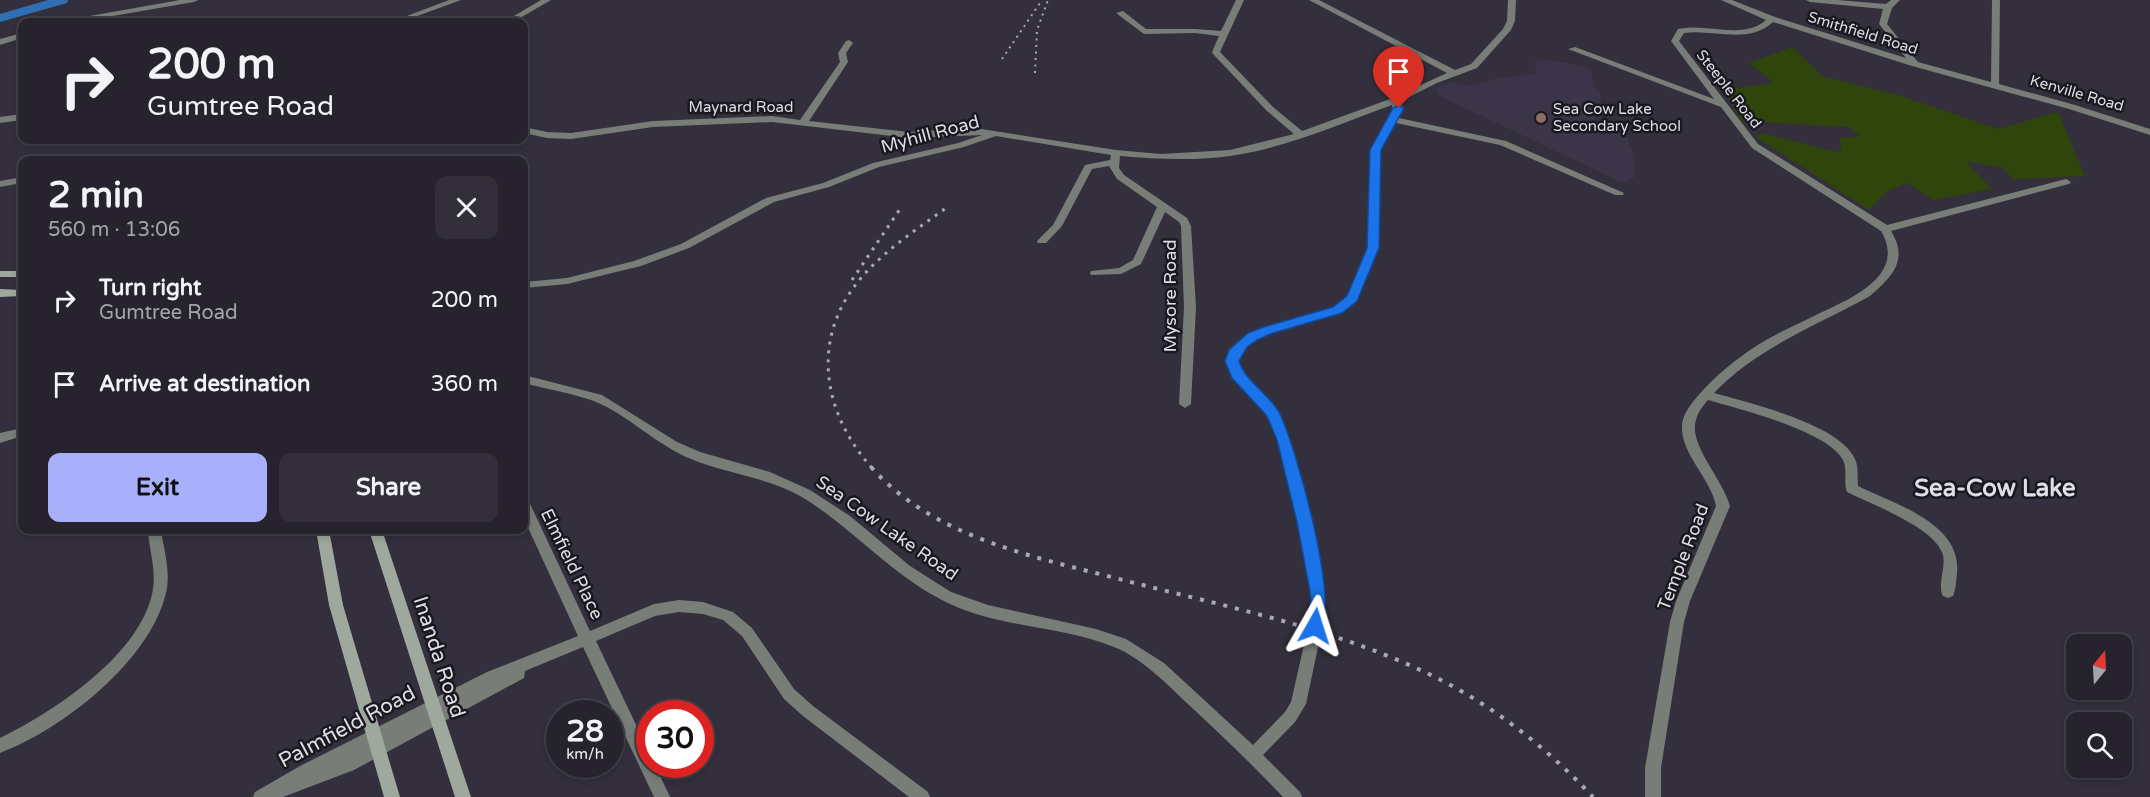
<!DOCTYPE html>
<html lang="en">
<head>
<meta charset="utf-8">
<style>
	:root { --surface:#26232e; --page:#322f3a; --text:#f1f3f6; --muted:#a4a4aa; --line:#42404a; --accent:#a8b0fc }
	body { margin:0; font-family:"Varela Round",sans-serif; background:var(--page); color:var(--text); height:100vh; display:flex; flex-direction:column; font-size:22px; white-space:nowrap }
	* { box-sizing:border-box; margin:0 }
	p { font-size:20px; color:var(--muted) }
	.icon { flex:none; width:33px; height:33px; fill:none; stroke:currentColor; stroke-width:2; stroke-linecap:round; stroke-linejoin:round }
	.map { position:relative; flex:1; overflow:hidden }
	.details { position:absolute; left:18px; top:156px; width:510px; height:378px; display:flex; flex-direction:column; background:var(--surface); border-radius:12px; box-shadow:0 3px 9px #0003,0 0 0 2px var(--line) }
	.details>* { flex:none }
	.top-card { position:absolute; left:18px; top:18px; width:510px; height:126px; border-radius:12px; box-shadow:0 3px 9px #0003,0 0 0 2px var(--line); background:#26232e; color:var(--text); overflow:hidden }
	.needle { width:39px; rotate:18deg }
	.fabs { position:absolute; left:2066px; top:634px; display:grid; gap:12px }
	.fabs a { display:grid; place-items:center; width:66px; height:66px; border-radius:12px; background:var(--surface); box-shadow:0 3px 9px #0003,0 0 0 2px var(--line); font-size:30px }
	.speed { position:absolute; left:546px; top:700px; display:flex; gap:12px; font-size:30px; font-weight:700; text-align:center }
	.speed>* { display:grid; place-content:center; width:78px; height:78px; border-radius:50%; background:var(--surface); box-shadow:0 3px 9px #0003,0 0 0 2px var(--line); line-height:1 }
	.speed small { font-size:15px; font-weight:400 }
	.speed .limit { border:9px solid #d22; background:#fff; color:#111 }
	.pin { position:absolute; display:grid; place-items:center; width:51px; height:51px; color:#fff; margin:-62px -26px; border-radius:50% 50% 50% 0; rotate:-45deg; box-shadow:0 0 6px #0007 }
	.pin .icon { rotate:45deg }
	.me { position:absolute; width:66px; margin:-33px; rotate:6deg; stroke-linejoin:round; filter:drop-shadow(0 0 4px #0008) }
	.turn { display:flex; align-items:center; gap:21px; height:126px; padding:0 30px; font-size:27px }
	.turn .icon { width:78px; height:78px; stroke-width:2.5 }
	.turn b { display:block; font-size:42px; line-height:51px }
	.round { display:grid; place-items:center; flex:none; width:63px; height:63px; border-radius:12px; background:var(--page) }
	.summary { display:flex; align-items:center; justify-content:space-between; height:102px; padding:0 30px }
	h1 { font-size:36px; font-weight:700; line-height:45px }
	.primary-button { display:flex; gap:12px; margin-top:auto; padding:12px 30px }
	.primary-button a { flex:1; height:69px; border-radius:12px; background:var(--accent); color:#111; font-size:24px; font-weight:700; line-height:69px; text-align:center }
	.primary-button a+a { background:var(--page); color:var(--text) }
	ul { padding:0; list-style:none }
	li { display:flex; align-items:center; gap:18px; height:84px; padding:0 30px }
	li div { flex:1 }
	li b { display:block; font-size:22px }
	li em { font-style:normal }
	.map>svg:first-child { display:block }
</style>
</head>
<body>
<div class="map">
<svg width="2150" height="797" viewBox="0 0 2150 797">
	<rect width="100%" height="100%" fill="#332f3d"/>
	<path fill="#3b3549" d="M1535 59 1558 61 1591 68 1593 87 1600 91 1601 98 1595 121 1597 129 1625 133 1634 156 1636 176 1627 182 1618 181 1436 94 1439 92 1434 89 1454 82 1471 86 1498 78 1536 74Z"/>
	<path fill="#30450c" d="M1792 47 1822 76 1898 95 1998 129 2058 112 2085 176 2013 179 2002 167 1966 162 1992 189 1933 200 1907 183 1888 191 1869 210 1756 137 1762 133 1841 153 1840 138 1860 136 1848 127 1741 121 1724 90 1774 83 1749 63Z"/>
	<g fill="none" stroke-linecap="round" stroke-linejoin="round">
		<path fill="#2e70b3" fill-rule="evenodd" d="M48 0H68L67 3 0 22V14Z"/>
		<path fill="#787d77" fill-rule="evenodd" d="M180 0H198L194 2 78 22H63L67 20Z
			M449 0H461L401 22H391Z
			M541 0H551L513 22H504Z
			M1236 0H1244L1220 52 1273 107 1302 131 1390 99 1447 73 1309 0H1319L1455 70 1471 64 1503 29 1507 21 1508 0H1516L1515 21 1511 30 1477 68 1437 83 1399 102 1403 106V111L1399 118 1506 141 1624 193 1623 195H1615L1500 145 1396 123 1381 150 1378 248 1356 301 1341 313 1272 333 1257 340 1246 347 1239 354 1238 361 1242 372 1271 403 1288 433 1312 522 1325 591V614L1306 704 1295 722 1263 755 1300 792 1302 797H1283C1253 765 1221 735 1189 705 1168 685 1142 658 1114 647 1060 625 993 628 940 599 889 572 851 527 802 497 767 477 727 474 691 459 656 445 627 414 594 401 571 393 546 389 524 383V375L602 395 677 442 700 452 770 472 810 490 850 516 910 566 951 592 988 605 1096 629 1126 639 1164 663 1253 745 1285 712 1291 702 1311 614V591L1298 522 1276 433 1262 409 1233 377 1226 361 1230 350 1238 341 1249 334 1264 327 1333 307 1347 296 1368 248 1371 150 1393 111 1392 105C1339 124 1286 148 1230 156 1194 161 1157 159 1120 156L1119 168 1124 175 1187 218 1191 226 1196 307 1191 404 1185 408 1179 404 1184 307 1181 226 1179 222 1165 212 1141 264 1121 274 1091 275 1090 273 1091 271 1119 268 1133 260 1157 207 1117 179 1109 166 1092 169 1062 226 1046 243H1038L1037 241 1053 225 1085 165 1110 160 1111 155 996 136 964 147 879 167 829 187 774 202 689 248 641 266 567 284 524 288V282L567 278 634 261 681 244 766 198 823 183 873 163 958 143 982 135 909 138 772 122 653 127 571 139 547 138 524 133V127L547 132 571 133 653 121 772 116 800 120 840 62 838 53 846 41 849 40 853 43 846 53 848 62 809 121 909 132 975 128 1116 150 1161 154 1230 150 1294 134 1267 111 1213 54 1212 52 1219 36 1195 33 1144 34 1116 13 1123 11 1146 29H1195L1221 31Z
			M1721 0H1732L1775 17 1906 58 1879 24 1883 9 1810 2 1806 0H1837L1886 4 1891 0H1900L1892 8 1887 24 1918 62 1991 82 1992 0H2000L1999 84 2075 105 2150 129V135L2069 109 1912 66 1773 22C1748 45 1714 29 1684 33L1679 41 1758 144 1887 225 2066 179 2071 182 2069 184 1891 231C1909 260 1892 277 1870 296 1816 326 1758 347 1714 393 1749 403 1840 424 1855 459 1859 467 1857 477 1858 486 1894 504 1962 523 1957 573 1956 581 1956 589 1953 596L1948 598 1943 596C1937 584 1946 568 1943 555 1936 528 1871 504 1847 492 1843 482 1848 470 1843 460 1828 431 1739 409 1708 400 1703 406 1698 412 1696 420 1688 444 1723 479 1730 506L1690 601 1684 622 1661 768V797H1645V768L1670 622 1676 601 1716 506C1711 479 1681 454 1682 427 1682 412 1696 398 1705 388 1723 369 1744 353 1766 340 1784 330 1802 322 1820 313 1852 298 1907 275 1881 231L1752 148 1721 107 1568 49 1575 47 1714 99 1671 41 1678 29 1685 28C1711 25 1745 39 1766 20Z
			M22 33V38L0 45V39Z
			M22 114V120L0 123V117Z
			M22 177V183L0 187V181Z
			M22 428V436L0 443V433Z
			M524 501 529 502 531 506 590 631 654 604 679 600 703 602 733 612 752 628 794 689 813 706 928 792 930 797H909L803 716 784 699 742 636 723 620 703 614 679 612 655 616 596 641 650 754V765H655L670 797H654L583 647 525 671 524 678 354 770 283 797H253L255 792 300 766 487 672 578 636 524 519Z
			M148 530H161C164 550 171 573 166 593 150 661 63 729 0 753V738C54 712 143 653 153 589 156 569 149 549 148 530Z"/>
		<path fill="#9fa89d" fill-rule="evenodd" d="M0 271H22V277H0Z
			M0 289 22 290V296L0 297Z
			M316 530H329L343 605 400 797H384L329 605Z
			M369 530H382L471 797H455Z"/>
		<path stroke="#aba8b3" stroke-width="2" stroke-dasharray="2 4.5" stroke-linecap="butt" d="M1002 59 1042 0
			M1035 73 1037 30 1048 0"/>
		<path stroke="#aba8b3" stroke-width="3" stroke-dasharray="3 6" stroke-linecap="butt" d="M852 280 902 206
			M872 468C822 412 810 338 861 278 885 250 917 229 946 208"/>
		<path stroke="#aba8b3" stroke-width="4" stroke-dasharray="4 8" stroke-linecap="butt" d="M871 467C934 538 1035 557 1123 580 1227 607 1338 629 1435 677 1495 707 1547 748 1593 797"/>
	</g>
	<path fill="#1a73e8" stroke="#114b97" stroke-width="1.5" d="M1399 105 1404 108 1381 150 1379 248 1357 301 1342 313 1273 333 1257 340 1247 347 1239 361C1246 383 1270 394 1280 414 1297 451 1338 597 1321 631L1315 633 1310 631 1307 626 1311 604 1310 591 1297 522 1277 440 1267 416 1232 378 1225 361 1229 350 1248 333 1264 327 1333 307 1347 296 1367 248 1370 150 1393 108Z"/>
	<circle fill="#8d6e63" stroke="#1a181f" stroke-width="2" cx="1541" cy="118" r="6"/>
	<g text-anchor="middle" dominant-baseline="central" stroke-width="5" stroke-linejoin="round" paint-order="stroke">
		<g font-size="15" fill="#dfdce6" stroke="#1a181f">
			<text transform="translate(1863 33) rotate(17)">Smithfield Road</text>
			<text transform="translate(1729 89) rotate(52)">Steeple Road</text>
			<text transform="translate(2077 93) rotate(16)">Kenville Road</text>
			<text x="741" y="107">Maynard Road</text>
		</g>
		<g font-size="15" fill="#dfdce6" stroke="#1a181f" text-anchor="start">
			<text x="1553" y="109">Sea Cow Lake<tspan x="1553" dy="17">Secondary School</tspan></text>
		</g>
		<g font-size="18" fill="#dfdce6" stroke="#1a181f">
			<text transform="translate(930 134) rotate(-15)">Myhill Road</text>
			<text transform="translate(1170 296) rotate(-90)">Mysore Road</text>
			<text transform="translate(887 528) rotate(35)">Sea Cow Lake Road</text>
			<text transform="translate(1683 557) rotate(-69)">Temple Road</text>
			<text transform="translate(572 564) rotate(64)">Elmfield Place</text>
		</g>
		<g font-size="21" fill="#dfdce6" stroke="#1a181f">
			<text transform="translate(439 657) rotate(72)">Inanda Road</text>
			<text transform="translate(347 727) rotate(-28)">Palmfield Road</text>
		</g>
		<g font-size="24" font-weight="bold" fill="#dfdce6" stroke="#1a181f">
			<text x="1995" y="488">Sea-Cow Lake</text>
		</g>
	</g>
</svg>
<div class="fabs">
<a><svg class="needle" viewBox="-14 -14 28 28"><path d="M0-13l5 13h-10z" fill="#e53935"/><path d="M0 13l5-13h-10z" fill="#a4a4aa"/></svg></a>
<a><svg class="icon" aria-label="search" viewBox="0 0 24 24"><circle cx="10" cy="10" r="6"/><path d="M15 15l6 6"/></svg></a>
</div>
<div class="speed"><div>28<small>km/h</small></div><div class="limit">30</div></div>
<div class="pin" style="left:1399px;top:108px;background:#d93025"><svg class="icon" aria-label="arrive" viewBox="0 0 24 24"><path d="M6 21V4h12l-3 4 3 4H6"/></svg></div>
<svg class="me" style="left:1315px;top:626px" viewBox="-20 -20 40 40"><path d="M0-17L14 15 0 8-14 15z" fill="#1a73e8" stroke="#fff" stroke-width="4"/></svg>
<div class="top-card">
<div class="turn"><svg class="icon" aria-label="right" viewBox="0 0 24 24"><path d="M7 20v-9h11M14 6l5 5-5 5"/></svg><div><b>200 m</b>Gumtree Road</div></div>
</div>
<section class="details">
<div class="summary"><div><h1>2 min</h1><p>560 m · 13:06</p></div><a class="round"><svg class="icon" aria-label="close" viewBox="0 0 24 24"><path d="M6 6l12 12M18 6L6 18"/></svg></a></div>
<ul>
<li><svg class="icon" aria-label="right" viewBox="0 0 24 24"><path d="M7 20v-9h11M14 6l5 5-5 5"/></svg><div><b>Turn right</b><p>Gumtree Road</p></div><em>200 m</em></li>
<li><svg class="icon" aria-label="arrive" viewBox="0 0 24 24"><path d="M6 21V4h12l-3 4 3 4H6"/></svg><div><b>Arrive at destination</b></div><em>360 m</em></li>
</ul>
<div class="primary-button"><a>Exit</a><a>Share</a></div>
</section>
</div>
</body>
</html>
